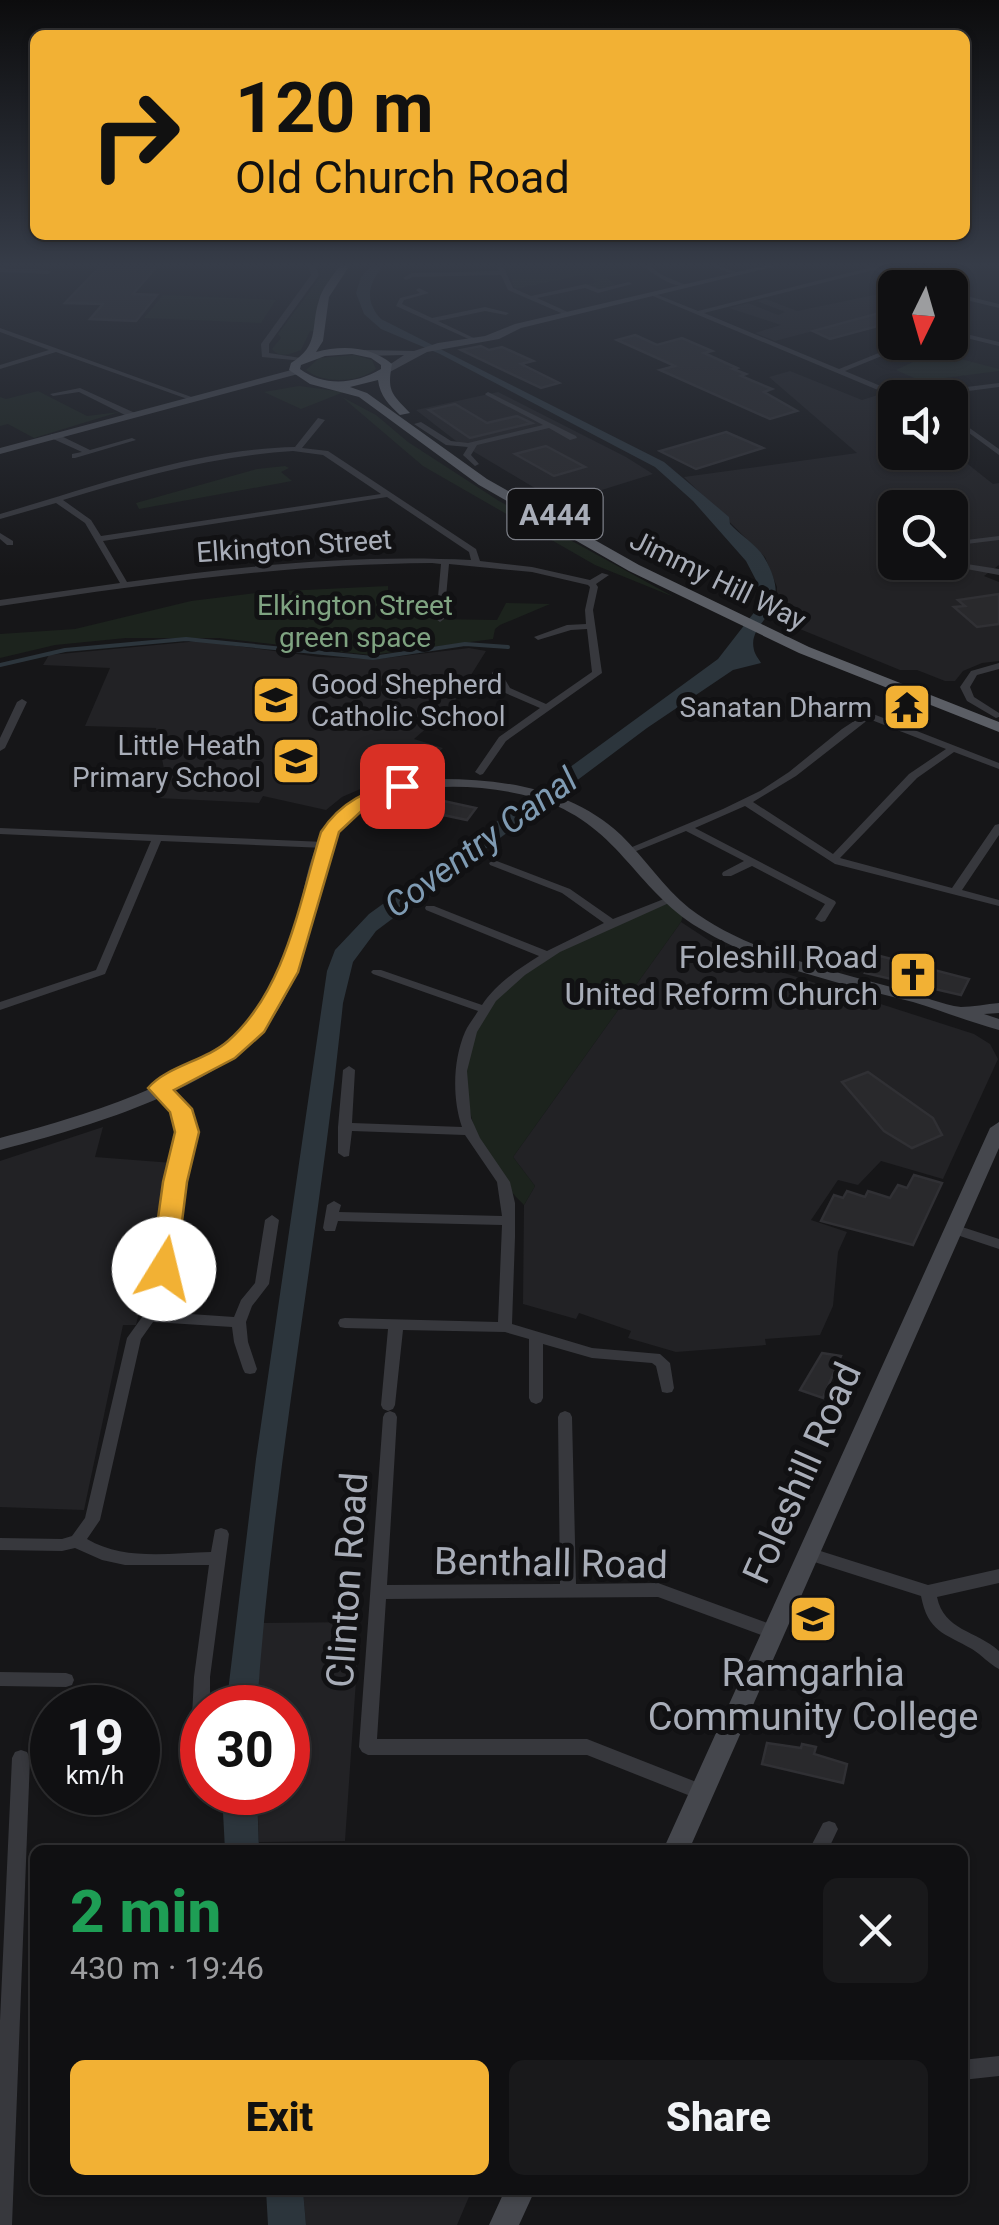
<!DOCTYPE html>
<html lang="en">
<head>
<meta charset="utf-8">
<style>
	:root { --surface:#101012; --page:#19191b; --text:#f1f3f6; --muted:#9c9d9f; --line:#303032; --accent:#f2b134 }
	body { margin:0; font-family:Roboto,sans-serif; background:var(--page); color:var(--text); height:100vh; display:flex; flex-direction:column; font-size:38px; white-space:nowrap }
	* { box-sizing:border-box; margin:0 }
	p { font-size:32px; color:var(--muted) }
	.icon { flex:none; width:55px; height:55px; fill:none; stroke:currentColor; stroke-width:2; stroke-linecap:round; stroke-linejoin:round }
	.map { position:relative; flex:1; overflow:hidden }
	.details { position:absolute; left:30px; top:1845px; width:938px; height:350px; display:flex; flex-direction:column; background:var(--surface); border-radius:15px; box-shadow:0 2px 8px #0004,0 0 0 2px var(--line) }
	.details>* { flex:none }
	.guide { position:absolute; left:30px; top:30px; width:940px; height:210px; border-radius:15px; box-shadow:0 2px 8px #0004,0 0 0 2px var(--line); background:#f2b134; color:#111; overflow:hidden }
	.needle { width:65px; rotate:185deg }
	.tools { position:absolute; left:878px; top:270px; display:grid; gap:20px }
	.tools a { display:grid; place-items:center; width:90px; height:90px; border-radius:15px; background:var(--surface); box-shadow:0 2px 8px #0004,0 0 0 2px var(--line); font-size:50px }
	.speed { position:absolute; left:30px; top:1685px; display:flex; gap:20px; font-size:50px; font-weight:700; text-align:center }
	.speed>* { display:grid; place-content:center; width:130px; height:130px; border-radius:50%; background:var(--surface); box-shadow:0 2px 8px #0004,0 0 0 2px var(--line); line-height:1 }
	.speed small { font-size:25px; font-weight:400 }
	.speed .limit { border:15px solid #d22; background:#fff; color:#111 }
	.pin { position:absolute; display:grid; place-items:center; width:85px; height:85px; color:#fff; margin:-42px; border-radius:20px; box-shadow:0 5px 15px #0006 }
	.me { position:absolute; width:110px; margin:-55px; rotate:9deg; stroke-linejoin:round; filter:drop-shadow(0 0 8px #0008) }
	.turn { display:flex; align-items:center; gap:35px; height:210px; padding:0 40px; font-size:45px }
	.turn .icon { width:130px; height:130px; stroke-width:2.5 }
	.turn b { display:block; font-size:70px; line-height:85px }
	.round { display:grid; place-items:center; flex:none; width:105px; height:105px; border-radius:15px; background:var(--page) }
	.overview { display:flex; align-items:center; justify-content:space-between; height:170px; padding:0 40px }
	h1 { font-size:60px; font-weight:800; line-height:75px; color:#1e9e55 }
	.action { display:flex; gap:20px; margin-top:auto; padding:20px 40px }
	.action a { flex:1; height:115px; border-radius:15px; background:var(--accent); color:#111; font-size:40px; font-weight:800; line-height:115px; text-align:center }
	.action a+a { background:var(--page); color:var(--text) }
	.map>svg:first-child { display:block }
</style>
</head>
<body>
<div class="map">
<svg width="999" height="2225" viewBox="0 0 999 2225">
	<rect width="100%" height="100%" fill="#161618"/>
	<path fill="#222225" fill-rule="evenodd" d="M884 293 878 314 775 341 755 333 781 325 729 308 748 303 778 315 785 312 757 301 766 299 797 311Z
		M790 371 862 400 884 393 895 398V403L880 408 895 415V452L950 450 993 484 999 483V565L984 576 999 582V661L982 663 963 671 955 681H945L917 670H900L768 616 776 606 777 587 765 557 684 477 857 453 769 377ZM895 508H950V562H895Z
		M498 392 626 457 653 474 560 503 456 441 416 410Z
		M199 641 319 657 378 659 469 648 486 651 451 707 414 739 443 748 412 778 365 787 342 797 326 810 263 796 259 803 157 798 164 769 156 728 85 726 110 668 43 665 49 655Z
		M681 922 710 941 775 970 974 1034 990 1044 998 1059 943 1179 881 1161 858 1185 838 1180 811 1220 847 1232 838 1252 833 1306 820 1335 765 1339 766 1345 676 1352 628 1338 631 1331 579 1313 576 1319 523 1304 524 1205 535 1186 513 1157Z
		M103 1127 95 1157 173 1163 136 1325H123L84 1510 0 1507V1161Z
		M360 1622 345 1841 259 1842 257 1793 288 1792V1708L257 1707 262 1623Z
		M303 2190H467L471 2192 457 2225H306Z"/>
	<path fill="#1c231d" d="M319 265H341L319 298 314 331H310L301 350C290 354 280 359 272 349L281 338 278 334 321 276Z
		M506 265H611L622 275 605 277 616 285 598 289 586 285 598 282 587 274 515 289Z
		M163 295 276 300 261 323 144 318Z
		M934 352 999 369V371L921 381 896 370Z
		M354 355 372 360 376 369C358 383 324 384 306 370L319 358Z
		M299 386 344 392 301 409 264 392Z
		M38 391 87 416 119 412 34 438 8 424 0 426V397L6 399Z
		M342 397 376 415 408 442 499 501 674 597 595 565 423 466Z
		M285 466 289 468 281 472 292 481 139 509 136 503 257 469Z
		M388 586V607H411V613L434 619 497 620 506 603 550 604 500 625 495 629 493 639 371 655 219 638H126L55 645 0 658V634L75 629 191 601 263 592Z
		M671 902 683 916 681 922 513 1157 535 1186 524 1205C493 1175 470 1134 467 1090 459 974 586 939 671 902Z"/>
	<path fill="#2c353c" d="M372 265H384C368 283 364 301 381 319L664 462 729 517 730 524C739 534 757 545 764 557 798 615 746 618 754 650 755 655 759 659 761 663L733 670 647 728 376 931 353 962 343 1003C319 1239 273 1471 257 1707L226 1708 256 1459 327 971 335 950 369 914 503 817 549 790 551 781 718 659 756 610 758 584 746 561 693 501 655 467 440 354 381 329 364 314 356 293 361 277Z
		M222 1793H257L259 1850H225Z
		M266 2190H303L306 2225H268Z"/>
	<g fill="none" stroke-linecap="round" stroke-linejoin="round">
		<path stroke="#2c353c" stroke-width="4" d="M0 665 65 650 186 639 373 658 465 644 508 647"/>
	</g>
	<path fill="#29292c" stroke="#303034" stroke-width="2.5" d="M102 265H158L133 294 157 295 136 321 90 319 103 304 65 303Z
		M883 312 878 326 830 339 813 331Z
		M635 335 657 345 682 338 712 351 704 353 737 368 733 369 746 374 741 376 772 389 764 392 797 411 770 419 660 370 675 366 617 340Z
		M481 346 489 350 502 347 533 361 521 364 559 383 541 388 461 350Z
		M455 404 487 423 517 416 532 423 470 438 429 410Z
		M726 432 763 448 696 469 660 451Z
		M546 446 585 467 554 476 515 454Z
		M999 594V624L977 627 954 607 965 606 958 600Z
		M439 800 476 808 467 820 443 815 440 819 426 817Z
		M876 955 969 979 961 995 865 973Z
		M868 1072 933 1118 942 1135 912 1148 884 1131 842 1082Z
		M914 1175 942 1183 913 1245 821 1221 834 1195 843 1198 847 1191 865 1197 868 1191 890 1198 898 1185 907 1188Z
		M822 1353 841 1356 823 1398 800 1390Z
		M767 1743 801 1748 802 1744 816 1747 814 1754 847 1764 843 1783 762 1764Z"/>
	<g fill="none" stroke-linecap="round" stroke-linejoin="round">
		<path fill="#37383d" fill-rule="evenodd" d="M642 265H649L662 275 688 286C673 288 654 275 642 265Z
			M709 265H717L741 274 736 275Z
			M863 265 877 267 933 288H923L874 270 704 313 839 369 906 342H916L845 371 902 395 999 383V387L915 398H897L648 294 653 293 698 311 868 268Z
			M954 265H960L948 288H942Z
			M501 266 504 268 513 288 531 296 586 284 599 289 629 282 632 284 598 293 585 288 537 298 570 313 568 316 508 290 501 275 413 277 406 280 403 278 412 273 499 271 498 268Z
			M0 268 48 270 51 272 48 274 0 272Z
			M419 288 429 293 404 300 402 304 432 318 485 307 509 313 506 315 485 311 438 321 478 340 473 341 396 306 400 298 420 293 416 290Z
			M950 292 999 304V308L950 296Z
			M0 328 197 399 199 400 193 401 56 352 0 369V365L49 350 0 332Z
			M950 330 999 342V346L950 334Z
			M80 388 135 413 136 415 129 417 79 392 53 396 50 394Z
			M488 392 576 436 577 438 570 440 549 428 477 445 471 455 479 464 475 466 463 455 468 447 446 445 414 424 421 422 451 441 468 443 543 425 486 395 485 394Z
			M950 414 999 449V455L950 419Z
			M318 418 325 420 302 448 328 451 476 549 480 561 532 567 590 580 602 573 609 575 596 584 598 587 593 610 602 673 506 741 483 774 480 775 475 772 499 737 540 708 503 692 492 673 494 671H500L510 688 546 704 592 672 587 629 571 630 538 640 534 637 567 625 586 624 585 610 590 587 588 585 532 572 449 564 444 619 440 622 436 619V614H415L411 611 415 608H437L441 564 432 563C286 564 144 584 0 606V600L120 583 85 523 56 503 0 519V514C96 486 194 449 295 447ZM293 451 323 455 381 494 101 536 91 520 63 500C139 477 214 456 293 451ZM387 497 469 552 471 560C356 554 241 566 127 582L103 541Z
			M51 434H57L90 450 132 438 136 440 75 458H72V454L82 452 51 438Z
			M0 533 13 541V545H7L0 539Z
			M999 536V540L950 546V542Z
			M950 554 967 564 999 569V575L961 568 950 560Z
			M999 663V669L977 675 970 687 974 697 999 713V717L996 718 967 701 960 687 971 671Z
			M22 699 27 702 5 748 0 751V738L17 702Z
			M868 712 999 763V769L954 752 917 778 840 858 952 888 995 825 999 824V835L962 890 999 900V906L835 864 745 806 695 828 835 901 836 903 825 921 821 922 815 919 825 904 752 866 731 876H723L722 874 723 872 744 861 686 831 634 852 630 853 625 850 723 809 760 791 789 772 842 729ZM869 719 946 749 909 774 833 854 753 802 796 776Z
			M0 828 325 842 330 845 325 848 161 841 105 974 0 1010V1002L96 970 151 841 0 834Z
			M494 860 570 889 613 919 669 897 673 896 678 899 560 952 525 975 496 1001 477 1032 467 1071 471 1118 480 1138 510 1182 515 1203V1237L512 1324 592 1348 660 1354 670 1363 674 1388 672 1392 667 1393 662 1392 656 1366 652 1363 592 1358 543 1344V1398L541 1402 536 1404 531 1402 529 1398V1339L505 1332 403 1330 395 1405 393 1409 388 1411 383 1409 381 1405 388 1329 345 1328 340 1327 338 1323 340 1319 345 1318 498 1322 502 1225 338 1221 335 1231H325L323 1228 327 1205 334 1201 341 1205 339 1212 502 1216 497 1182 465 1135 352 1131 349 1156 344 1157 338 1153V1127L343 1070 349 1066 355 1070 352 1123 462 1127C452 1098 453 1060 465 1032 468 1025 474 1018 478 1011L373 974 371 972 373 970H381L482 1005C496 984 518 969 539 956L426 910 425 908 426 906H434L547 951 604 923 562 893 490 865 489 863Z
			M159 1084 163 1085 186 1109 193 1132 182 1183 164 1307 161 1312 234 1317 241 1300 255 1283 265 1220 272 1215 279 1220 269 1284 252 1306 246 1322 248 1342 257 1369 255 1373 250 1374 245 1373 243 1369 234 1342 232 1327 153 1322 141 1339 100 1520 87 1539C124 1561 170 1553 211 1552L215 1530 221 1528 227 1530 229 1534 210 1677V1708H202V1744L200 1745 194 1742 191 1737 194 1677 209 1565H125L102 1560 75 1548 62 1551 0 1550V1538L62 1539 72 1536 85 1518 127 1338 150 1306 168 1183 181 1132 174 1110 153 1088Z
			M953 1224 999 1239V1249L948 1232 946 1229 948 1226Z
			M390 1411 395 1413 397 1417 387 1585 560 1584 558 1417 560 1413 565 1411 570 1413 572 1417 576 1584 658 1583 781 1628 783 1633 781 1638 775 1640 658 1597 386 1599 377 1739H587L709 1787 712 1793 709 1799 703 1801 587 1755H368L362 1752 359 1747 383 1417 385 1413Z
			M811 1548 928 1585 999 1569V1583L937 1597C944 1631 976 1630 999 1651V1669C989 1664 982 1655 972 1649 944 1633 928 1632 921 1596L805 1559 803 1554 805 1549Z
			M0 1672 66 1673 72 1675 74 1680 72 1685 66 1687 0 1686Z
			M21 1750 27 1752 30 1758 12 2225H0V2021L12 1758 15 1752Z
			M829 1821 835 1823 838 1829 828 1850H809L823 1823Z
			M999 2056V2076L962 2080V2060Z"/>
		<path fill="#37383d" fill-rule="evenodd" d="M308 265H315L319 275 269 344V353L307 359 303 361 262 357 261 344 311 275Z"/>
		<path fill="#45474d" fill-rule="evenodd" d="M767 265H781L521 328 499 339 427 352 386 374 381 371 383 369 404 355 365 356 360 353 365 350 414 351 438 343 485 336 515 324Z
			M295 369 300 372 298 374 0 454V448Z
			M442 779C506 779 573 790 621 835 645 858 663 887 689 908 746 952 834 971 902 990 920 995 943 1005 961 1007 972 1007 987 1004 999 1003V1013L984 1014 999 1019V1030C970 1022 942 1011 913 1002 841 983 763 967 699 928 633 888 619 823 535 798 497 787 455 784 415 789 388 793 359 801 342 824 330 840 328 862 323 881 309 931 299 987 265 1028 209 1093 81 1129 0 1150V1138C77 1118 202 1082 254 1019 338 916 257 790 442 779Z
			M999 1122V1148L689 1850H663L990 1128Z
			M505 2190H535L519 2225H489Z"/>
		<path fill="#5b5e65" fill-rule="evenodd" d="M340 265H350L329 297 323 341 316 352C342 345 371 346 392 364 387 391 391 393 410 413L400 415C389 405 380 396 378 380L350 387 367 393 487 479 639 565 809 647 999 722V732L799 653 629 571 479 485 359 397 310 384 289 370 291 363C320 345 310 329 319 300 322 288 333 276 340 265ZM352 354 371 358 381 365V369C356 384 324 387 300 369L301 365 325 356Z"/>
	</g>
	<linearGradient id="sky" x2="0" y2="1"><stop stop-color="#0c0c0d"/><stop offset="0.46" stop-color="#363c48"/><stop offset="1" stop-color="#363c48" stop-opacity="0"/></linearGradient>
	<rect width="999" height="576" fill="url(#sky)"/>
	<path fill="#f2b134" stroke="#9d7322" stroke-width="2.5" d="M402 781 409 783V790L371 802 339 832 298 972 264 1032 235 1058 174 1090 192 1109 199 1132 187 1182 176 1269 173 1275H155L151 1269 163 1182 175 1132 170 1112 148 1088C167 1066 205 1061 228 1041 286 990 299 903 321 832 341 801 368 790 402 781Z"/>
	<defs>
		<g id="school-square" transform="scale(2.5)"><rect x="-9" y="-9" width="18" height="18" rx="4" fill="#f2b134" stroke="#111113"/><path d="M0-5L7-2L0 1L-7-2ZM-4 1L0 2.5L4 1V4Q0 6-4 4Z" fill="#111"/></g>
		<g id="temple-square" transform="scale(2.5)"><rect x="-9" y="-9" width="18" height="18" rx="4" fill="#f2b134" stroke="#111113"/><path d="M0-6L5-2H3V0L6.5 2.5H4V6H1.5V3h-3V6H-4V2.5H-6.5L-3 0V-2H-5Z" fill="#111"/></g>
		<g id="church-square" transform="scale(2.5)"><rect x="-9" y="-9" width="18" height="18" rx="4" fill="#f2b134" stroke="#111113"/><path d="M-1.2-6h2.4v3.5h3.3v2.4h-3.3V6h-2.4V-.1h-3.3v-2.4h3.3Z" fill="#111"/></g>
	</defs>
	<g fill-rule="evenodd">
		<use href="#school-square" x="276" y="700"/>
		<use href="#temple-square" x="907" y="707"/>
		<use href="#school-square" x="296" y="761"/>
		<use href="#church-square" x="913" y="975"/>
		<use href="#school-square" x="813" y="1619"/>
	</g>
	<g text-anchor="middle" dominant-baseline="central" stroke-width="10" stroke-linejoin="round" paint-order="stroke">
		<g font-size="28" fill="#a8adb8" stroke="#111113">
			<text transform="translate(294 546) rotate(-4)">Elkington Street</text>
			<text transform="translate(718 580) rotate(26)">Jimmy Hill Way</text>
		</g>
		<g font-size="28" fill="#7fa381" stroke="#111113">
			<text x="355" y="605">Elkington Street<tspan x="355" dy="32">green space</tspan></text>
		</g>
		<g font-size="28" fill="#a8adb8" stroke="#111113" text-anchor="end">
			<text x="311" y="684" text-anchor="start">Good Shepherd<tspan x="311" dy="32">Catholic School</tspan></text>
			<text x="872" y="707">Sanatan Dharm</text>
			<text x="261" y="745">Little Heath<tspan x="261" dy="32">Primary School</tspan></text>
		</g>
		<rect fill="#111113" stroke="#7b7e86" stroke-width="2.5" x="507.5" y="489" width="95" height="50" rx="8"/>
		<g font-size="30" font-weight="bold" fill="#a8adb8">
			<text x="555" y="514">A444</text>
		</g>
		<g font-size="32" fill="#a8adb8" stroke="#111113" text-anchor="end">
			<text x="878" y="957">Foleshill Road<tspan x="878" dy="37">United Reform Church</tspan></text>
		</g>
		<g font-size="35" font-style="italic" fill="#7f9bb3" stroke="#111113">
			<text transform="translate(481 843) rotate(-36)">Coventry Canal</text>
		</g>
		<g font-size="38" fill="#a8adb8" stroke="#111113">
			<text transform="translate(802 1473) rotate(-66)">Foleshill Road</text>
			<text transform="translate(551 1563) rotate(1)">Benthall Road</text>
			<text transform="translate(347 1580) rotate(-86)">Clinton Road</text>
		</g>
		<g font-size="38" fill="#a8adb8" stroke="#111113">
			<text x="813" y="1673">Ramgarhia<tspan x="813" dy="44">Community College</tspan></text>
		</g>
	</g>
</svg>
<div class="tools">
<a><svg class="needle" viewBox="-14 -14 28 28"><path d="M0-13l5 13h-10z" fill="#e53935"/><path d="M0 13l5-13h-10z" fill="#9c9d9f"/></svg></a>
<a><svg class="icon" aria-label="sound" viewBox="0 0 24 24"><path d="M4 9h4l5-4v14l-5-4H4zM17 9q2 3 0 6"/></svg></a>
<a><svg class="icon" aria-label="search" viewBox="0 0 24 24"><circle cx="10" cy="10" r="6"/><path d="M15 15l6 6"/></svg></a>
</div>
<div class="speed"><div>19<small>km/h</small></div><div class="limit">30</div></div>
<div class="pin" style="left:402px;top:786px;background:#d93025"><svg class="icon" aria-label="arrive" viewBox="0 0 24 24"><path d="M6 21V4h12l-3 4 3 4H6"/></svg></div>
<svg class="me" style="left:164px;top:1269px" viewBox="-20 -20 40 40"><circle r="19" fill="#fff"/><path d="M0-13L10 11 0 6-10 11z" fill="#f2b134"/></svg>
<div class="guide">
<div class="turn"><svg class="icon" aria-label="right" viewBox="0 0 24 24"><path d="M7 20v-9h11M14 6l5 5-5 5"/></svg><div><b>120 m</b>Old Church Road</div></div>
</div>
<section class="details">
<div class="overview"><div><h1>2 min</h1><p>430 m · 19:46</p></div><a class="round"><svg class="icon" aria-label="close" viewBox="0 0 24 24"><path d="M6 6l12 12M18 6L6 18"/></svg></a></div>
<div class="action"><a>Exit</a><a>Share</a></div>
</section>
</div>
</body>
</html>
